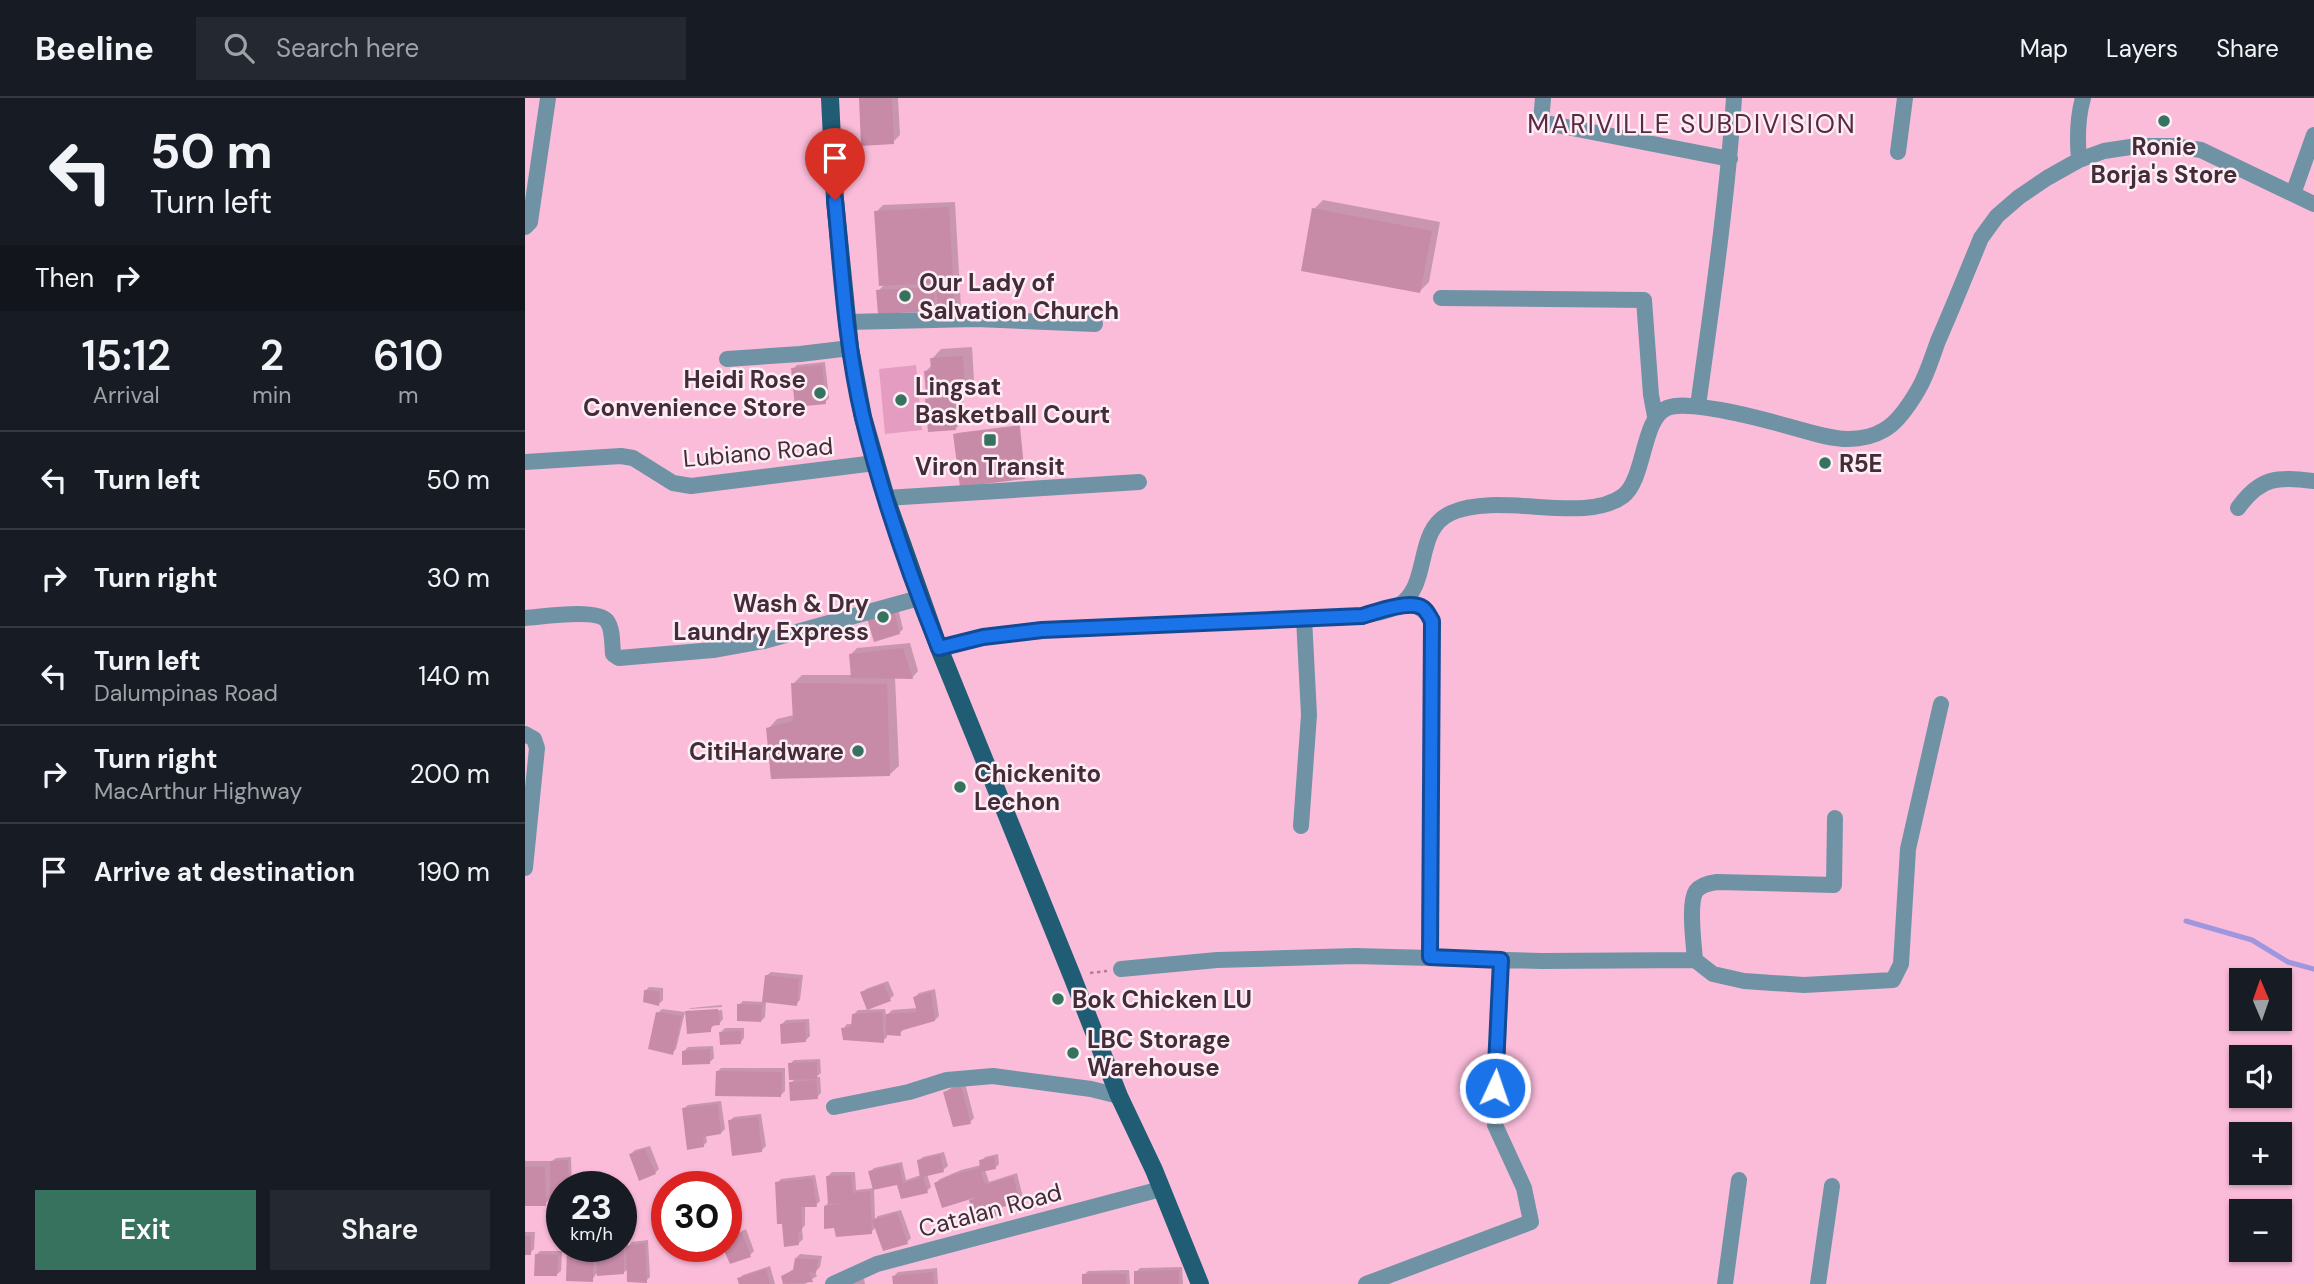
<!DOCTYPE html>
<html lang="en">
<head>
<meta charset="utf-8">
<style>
	:root { --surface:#171b24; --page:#242831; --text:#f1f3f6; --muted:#9ea1a6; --line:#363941; --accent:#36725d }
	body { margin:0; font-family:"DM Sans",sans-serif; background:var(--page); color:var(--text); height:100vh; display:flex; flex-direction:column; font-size:26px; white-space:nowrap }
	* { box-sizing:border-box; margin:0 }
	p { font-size:23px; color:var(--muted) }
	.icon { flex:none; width:38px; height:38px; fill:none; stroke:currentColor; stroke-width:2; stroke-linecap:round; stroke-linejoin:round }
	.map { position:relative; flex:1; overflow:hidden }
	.side { display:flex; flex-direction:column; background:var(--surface); width:525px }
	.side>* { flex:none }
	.guide { background:#171b24; color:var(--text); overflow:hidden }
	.needle { width:46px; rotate:358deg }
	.fabs { position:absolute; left:1704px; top:870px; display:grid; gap:14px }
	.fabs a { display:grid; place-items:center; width:63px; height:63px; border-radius:0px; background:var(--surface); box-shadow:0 2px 5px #0004; font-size:35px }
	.speed { position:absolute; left:21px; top:1073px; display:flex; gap:14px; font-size:35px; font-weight:700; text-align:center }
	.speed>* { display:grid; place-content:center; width:91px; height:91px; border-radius:50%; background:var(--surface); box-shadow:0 2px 5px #0004; line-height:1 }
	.speed small { font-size:18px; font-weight:400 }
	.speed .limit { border:10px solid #d22; background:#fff; color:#111 }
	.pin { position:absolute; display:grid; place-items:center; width:60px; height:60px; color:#fff; margin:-72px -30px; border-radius:50% 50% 50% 0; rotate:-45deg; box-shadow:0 0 7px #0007 }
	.pin .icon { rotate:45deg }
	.me { position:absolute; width:77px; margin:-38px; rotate:3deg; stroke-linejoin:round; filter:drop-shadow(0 0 5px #0008) }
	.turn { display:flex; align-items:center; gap:24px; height:147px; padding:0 35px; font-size:32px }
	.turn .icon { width:91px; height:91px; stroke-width:2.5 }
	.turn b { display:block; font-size:49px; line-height:60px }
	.then { display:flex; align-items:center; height:66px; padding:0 35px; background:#0003; gap:14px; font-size:26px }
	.eta { display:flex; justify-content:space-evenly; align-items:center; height:119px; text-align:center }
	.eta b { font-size:42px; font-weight:600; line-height:49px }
	.primary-button { display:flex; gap:14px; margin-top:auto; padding:14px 35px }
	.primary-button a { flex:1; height:80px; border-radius:0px; background:var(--accent); color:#fff; font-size:28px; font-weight:600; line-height:80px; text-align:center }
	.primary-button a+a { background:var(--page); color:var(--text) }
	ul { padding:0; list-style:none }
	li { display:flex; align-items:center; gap:21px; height:98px; padding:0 35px; border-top:2px solid var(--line) }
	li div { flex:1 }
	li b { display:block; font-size:26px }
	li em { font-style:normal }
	header { display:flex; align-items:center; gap:42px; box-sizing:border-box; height:98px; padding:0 35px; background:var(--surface); border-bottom:2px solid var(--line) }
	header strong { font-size:33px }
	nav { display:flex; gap:38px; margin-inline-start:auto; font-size:24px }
	.search { width:490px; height:63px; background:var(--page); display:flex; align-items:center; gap:18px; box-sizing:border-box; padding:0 24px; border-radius:0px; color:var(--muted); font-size:26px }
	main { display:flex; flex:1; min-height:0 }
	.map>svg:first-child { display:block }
</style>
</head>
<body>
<header>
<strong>Beeline</strong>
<div class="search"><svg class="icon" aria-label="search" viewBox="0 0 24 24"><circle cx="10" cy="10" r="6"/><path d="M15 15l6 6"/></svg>Search here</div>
<nav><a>Map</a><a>Layers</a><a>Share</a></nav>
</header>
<main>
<section class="side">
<div class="guide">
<div class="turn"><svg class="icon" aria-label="left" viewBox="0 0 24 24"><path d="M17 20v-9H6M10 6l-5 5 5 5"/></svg><div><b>50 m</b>Turn left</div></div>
<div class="then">Then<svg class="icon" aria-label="right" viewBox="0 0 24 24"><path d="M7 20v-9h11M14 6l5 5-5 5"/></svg></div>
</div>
<div class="eta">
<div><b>15:12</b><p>Arrival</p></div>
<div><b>2</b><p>min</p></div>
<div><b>610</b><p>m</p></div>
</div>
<ul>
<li><svg class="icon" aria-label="left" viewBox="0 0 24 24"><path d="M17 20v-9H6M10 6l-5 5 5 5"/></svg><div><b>Turn left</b></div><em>50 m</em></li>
<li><svg class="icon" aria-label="right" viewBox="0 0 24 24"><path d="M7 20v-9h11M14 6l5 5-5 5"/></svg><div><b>Turn right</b></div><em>30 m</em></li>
<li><svg class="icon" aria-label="left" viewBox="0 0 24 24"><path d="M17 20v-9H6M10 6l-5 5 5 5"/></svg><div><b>Turn left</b><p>Dalumpinas Road</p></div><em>140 m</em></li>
<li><svg class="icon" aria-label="right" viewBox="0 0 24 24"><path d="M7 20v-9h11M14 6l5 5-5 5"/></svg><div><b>Turn right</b><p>MacArthur Highway</p></div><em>200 m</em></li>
<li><svg class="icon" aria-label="arrive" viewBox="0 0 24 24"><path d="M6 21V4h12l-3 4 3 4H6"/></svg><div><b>Arrive at destination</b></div><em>190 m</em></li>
</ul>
<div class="primary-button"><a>Exit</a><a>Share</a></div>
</section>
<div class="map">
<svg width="1789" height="1186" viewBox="0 0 1789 1186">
	<rect width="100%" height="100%" fill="#fbbcda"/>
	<path fill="#e49dc0" d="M391 267 397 332 360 336 354 271Z"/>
	<path fill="#0003" d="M335 0H373L375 37 368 44Z
		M798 102 915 124 904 184 895 193 789 111Z
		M430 104 436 210 429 216 414 206 409 211 353 193 360 186 351 114 358 107Z
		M447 249 449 282 437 291 440 321 431 330 402 302 411 293 401 273 407 267V261L416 251Z
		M300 264 304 300 300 304 268 271 272 267Z
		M495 327 500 379 430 337 432 335Z
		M373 510 378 531 374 535 344 520Z
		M385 545 393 573 387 580 370 579 374 668 364 677 243 631 252 621 269 617 268 586 277 577H328L326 556 332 550Z
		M246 874 278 877 275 902 271 906 241 903 240 919 236 923 214 907 218 903 239 904 241 878Z
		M363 883 369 897 365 901 337 895 341 891Z
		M124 889 138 890V902L134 906 120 893Z
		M410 891 414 918 410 922 379 930 375 936 362 935V939L358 943 318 931 322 926H328L329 916 333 912 360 911 361 918 367 912 393 910 390 899 394 895Z
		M197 907V909L164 911 166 910Z
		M137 911 160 914 151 951 147 955 133 915Z
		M164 912V915L197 912 198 921 194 926H189L185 933 162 914Z
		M284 921 285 938 281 942 257 926 261 922Z
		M200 930H219V940L215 945 196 934Z
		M188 948 189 960 185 964 159 953 163 949Z
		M295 961 296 975 291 979H295L296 995 292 999 266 985 271 980 265 966 269 962Z
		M196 970H260V993L256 997 192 974Z
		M440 985 449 1020 445 1024 420 995 424 991Z
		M196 1003 200 1031 196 1035 181 1037 182 1044 178 1048 158 1011 163 1007Z
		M236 1016 241 1048 236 1053 204 1023 209 1019Z
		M125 1048 134 1071 130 1075 106 1056 110 1052Z
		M419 1054 423 1068 418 1072 402 1076 406 1089 402 1093 373 1085 349 1091 350 1121 353 1118 376 1112 386 1140 382 1144 351 1129 346 1134 300 1108 304 1104 303 1078 307 1074H330L331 1092 349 1090 345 1074 349 1070 377 1064 381 1082 396 1077 393 1063 398 1059Z
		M473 1056 474 1066 470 1070 460 1072 464 1084 492 1075 498 1100 494 1104 472 1108 474 1115 470 1119 446 1103 451 1098 411 1085 415 1081 436 1072 456 1067V1063L460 1059Z
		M46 1059 47 1088H37L20 1106H0V1063H27L31 1060Z
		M290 1077 295 1103 291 1107H280V1127L277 1131 278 1141 274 1145 252 1085 256 1081Z
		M221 1131 229 1153 225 1157 199 1148H201V1141Z
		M0 1134H10L9 1151 5 1155H0Z
		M103 1134V1149L107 1144 123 1142 125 1179 121 1183 104 1170 98 1175 71 1176 67 1182 43 1148H96V1135Z
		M15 1153H37L36 1173 31 1177 11 1157Z
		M275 1156 297 1158 295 1169 290 1174 292 1178 280 1186H260L258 1179 270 1170 271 1160Z
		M245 1168 250 1186H216L214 1181 218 1177Z
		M657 1169 658 1186H611V1174L615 1170Z
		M412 1170 413 1186H370L369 1178 373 1174Z
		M604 1172 605 1186H559V1177L563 1173Z
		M339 1181 340 1186H317L318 1185Z"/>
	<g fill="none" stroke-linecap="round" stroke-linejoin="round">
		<path stroke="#9e96df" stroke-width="5" d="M1661 823 1727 842 1763 864 1789 871"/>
	</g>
	<path fill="#c78ba8" d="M334 0H367L369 46 336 48Z
		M424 109 430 218 413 219 411 185 354 188 349 113Z
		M787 110 907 133 895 195 776 173Z
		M409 189 410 213 353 216 351 192Z
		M438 258 440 293 401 295 399 273 406 272 405 260Z
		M297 267 301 306 270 309 266 270Z
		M429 299 431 332 403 334 400 301Z
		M494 328 500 381 435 389 428 336Z
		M369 513 375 536 349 544 342 520Z
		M378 550 388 581 326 580 324 556Z
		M266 585 362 586 365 678 246 681 241 630 268 623Z
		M240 877 274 881 272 908 237 904Z
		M359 886 366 903 342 912 335 894Z
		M119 892 135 894 134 908 118 904Z
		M406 894 410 923 375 933 376 938 361 937V916L392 914 388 899Z
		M212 906 237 907 236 924 212 923Z
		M193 911 195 927 186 928V934L162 936 160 913Z
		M131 914 157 918 148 957 123 951Z
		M357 914 359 945 318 942 316 930 326 929 327 916Z
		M280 924 281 944 256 946 255 926Z
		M216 933V946L195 947 194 934Z
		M185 951V966L157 967V953Z
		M292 964V981L264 982 263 965Z
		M191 973 257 974 256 999 190 998Z
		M291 982 293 1001 265 1003 264 984Z
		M436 988 446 1026 428 1029 418 994Z
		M193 1006 196 1036 178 1039 179 1049 162 1052 157 1010Z
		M233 1019 237 1054 207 1058 203 1022Z
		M120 1051 131 1076 114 1083 104 1056Z
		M415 1057 419 1074 398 1079 403 1095 376 1101 372 1087 348 1092 343 1073 374 1067 378 1085 395 1080 392 1062Z
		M469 1059 471 1071 456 1074 460 1087 488 1078 495 1105 468 1111 471 1121 451 1127 444 1102 459 1097 417 1110 409 1085 430 1076 455 1070 454 1062Z
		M43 1062 44 1088H37V1100L25 1101V1063Z
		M0 1069H20L21 1108H0Z
		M326 1077 328 1095 345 1093 347 1136 311 1139 309 1130 299 1131V1108L323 1105 303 1106 301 1078Z
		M287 1080 292 1109H276L277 1133 273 1134 274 1147 259 1149 257 1126H252L250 1084Z
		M372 1115 383 1146 358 1153 347 1122Z
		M217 1134 226 1159 205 1166 197 1148H201V1141Z
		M0 1138H6V1157H0Z
		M96 1138H99V1176L72 1178V1148H96Z
		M120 1145 122 1185 102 1184 101 1148Z
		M42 1148H68V1184L41 1183Z
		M10 1156 33 1157 32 1178H9Z
		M270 1160 293 1162 291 1175 284 1174 288 1184 258 1186 256 1178 268 1172Z
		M241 1171 245 1186H214L212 1180Z
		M654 1172V1186H609V1173Z
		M408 1174 409 1186H368L367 1178Z
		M557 1176H601V1186H557Z"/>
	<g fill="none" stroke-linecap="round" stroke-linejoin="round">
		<path stroke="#ae7f95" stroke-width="2.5" stroke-dasharray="3.5 3.5" stroke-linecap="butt" d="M565 875 582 873"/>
		<path stroke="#6f93a5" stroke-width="16" d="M1018 0 1016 24 1205 61
			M1373 54 1380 0
			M1554 62C1552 40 1552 21 1558 0
			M1768 96 1789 37
			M0 129 5 124 23 0
			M916 200 1119 202 1126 297 1130 318
			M322 224 451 221 570 226
			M202 261 275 256 325 250
			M1173 308C1187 206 1202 103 1209 0
			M0 364 96 358 108 360 148 385 166 388 350 365
			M361 400 614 384
			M1713 410C1736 378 1752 379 1789 383
			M873 508C890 506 897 507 907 523L905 859
			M0 520C17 519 71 510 82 523 88 531 87 546 88 556L94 560 188 552 239 543 394 500
			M414 550 458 539 517 532 837 518C848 515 864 514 873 508 907 488 888 432 926 415 974 393 1059 427 1098 398 1120 382 1117 320 1142 310 1155 305 1175 309 1189 311 1215 315 1241 322 1266 329 1285 334 1304 341 1323 341 1335 341 1349 338 1359 332 1372 325 1386 304 1393 292 1402 277 1407 259 1413 243 1428 209 1442 174 1456 140L1472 118 1494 99 1522 80 1554 62 1579 53 1612 48H1648L1676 52 1789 106
			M0 636 9 641 12 650 0 770
			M776 728 784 617 779 520
			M1170 862C1169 847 1163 805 1171 793 1176 787 1184 785 1192 784L1309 787 1310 720
			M596 871 692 862 830 858 1017 863 1170 862 1188 876 1219 883 1279 887 1368 882 1376 866 1383 751 1416 606
			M309 1009 384 994 422 982 468 978 566 991 594 998
			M308 1186 352 1166 636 1091
			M841 1186 1006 1124 999 1090 970 1027 976 862
			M1200 1186 1214 1082
			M1293 1186 1307 1088"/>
		<path stroke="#205d75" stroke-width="18" d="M305 0 310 102 325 250 338 319 361 400 414 550 547 878 594 998 629 1072 675 1186"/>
	</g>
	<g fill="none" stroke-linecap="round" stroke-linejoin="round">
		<g stroke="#114b97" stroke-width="18">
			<path id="route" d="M310 102C317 175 321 249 338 320 357 398 384 475 414 550L458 539 517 532 837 518C851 514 883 502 896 509 901 511 904 518 907 523L905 859 976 862 970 990"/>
		</g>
		<use href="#route" stroke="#1a73e8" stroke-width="12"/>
	</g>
	<g fill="#36725d" stroke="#fceef4" stroke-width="2.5">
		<circle cx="1639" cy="23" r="7"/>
		<circle cx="380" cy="198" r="7"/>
		<circle cx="295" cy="295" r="7"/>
		<circle cx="376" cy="302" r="7"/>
		<rect x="458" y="335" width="14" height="14" rx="3.5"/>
		<circle cx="1300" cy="365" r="7"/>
		<circle cx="358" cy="519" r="7"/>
		<circle cx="333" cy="653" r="7"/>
		<circle cx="435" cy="689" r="7"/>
		<circle cx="533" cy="901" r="7"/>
		<circle cx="548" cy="955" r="7"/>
	</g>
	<g text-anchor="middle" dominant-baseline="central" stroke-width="5" stroke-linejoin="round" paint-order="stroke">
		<g font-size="24" font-weight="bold" fill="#432b37" stroke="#fceef4" text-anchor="start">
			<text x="1639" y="48" text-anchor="middle">Ronie<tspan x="1639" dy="28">Borja's Store</tspan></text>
			<text x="394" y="184">Our Lady of<tspan x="394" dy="28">Salvation Church</tspan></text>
			<text x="281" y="281" text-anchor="end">Heidi Rose<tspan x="281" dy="28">Convenience Store</tspan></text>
			<text x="390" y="288">Lingsat<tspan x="390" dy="28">Basketball Court</tspan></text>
			<text x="1314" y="365">R5E</text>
			<text x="465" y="368" text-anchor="middle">Viron Transit</text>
			<text x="344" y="505" text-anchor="end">Wash &amp; Dry<tspan x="344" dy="28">Laundry Express</tspan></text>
			<text x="319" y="653" text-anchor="end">CitiHardware</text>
			<text x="449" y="675">Chickenito<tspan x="449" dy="28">Lechon</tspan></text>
			<text x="547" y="901">Bok Chicken LU</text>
			<text x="562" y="941">LBC Storage<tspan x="562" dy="28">Warehouse</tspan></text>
		</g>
		<g font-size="24" fill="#432b37" stroke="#fceef4">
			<text transform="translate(233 354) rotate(-5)">Lubiano Road</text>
			<text transform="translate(465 1112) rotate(-15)">Catalan Road</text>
		</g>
		<g font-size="26" letter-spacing="2" fill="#5a2843" stroke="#fceef4">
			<text x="1167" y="26">MARIVILLE SUBDIVISION</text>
		</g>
	</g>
</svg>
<div class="fabs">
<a><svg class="needle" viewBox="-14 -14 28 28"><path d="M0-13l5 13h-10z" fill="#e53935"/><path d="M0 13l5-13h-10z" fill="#9ea1a6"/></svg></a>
<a><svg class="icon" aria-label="sound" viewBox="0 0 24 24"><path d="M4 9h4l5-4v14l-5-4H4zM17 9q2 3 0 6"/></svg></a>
<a>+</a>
<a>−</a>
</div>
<div class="speed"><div>23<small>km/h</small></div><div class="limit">30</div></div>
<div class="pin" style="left:310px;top:102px;background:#d93025"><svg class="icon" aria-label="arrive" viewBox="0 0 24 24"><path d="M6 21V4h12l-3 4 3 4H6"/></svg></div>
<svg class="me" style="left:970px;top:990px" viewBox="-20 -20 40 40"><circle r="17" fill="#1a73e8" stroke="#fff" stroke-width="3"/><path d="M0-11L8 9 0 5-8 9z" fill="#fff"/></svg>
</div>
</main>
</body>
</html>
